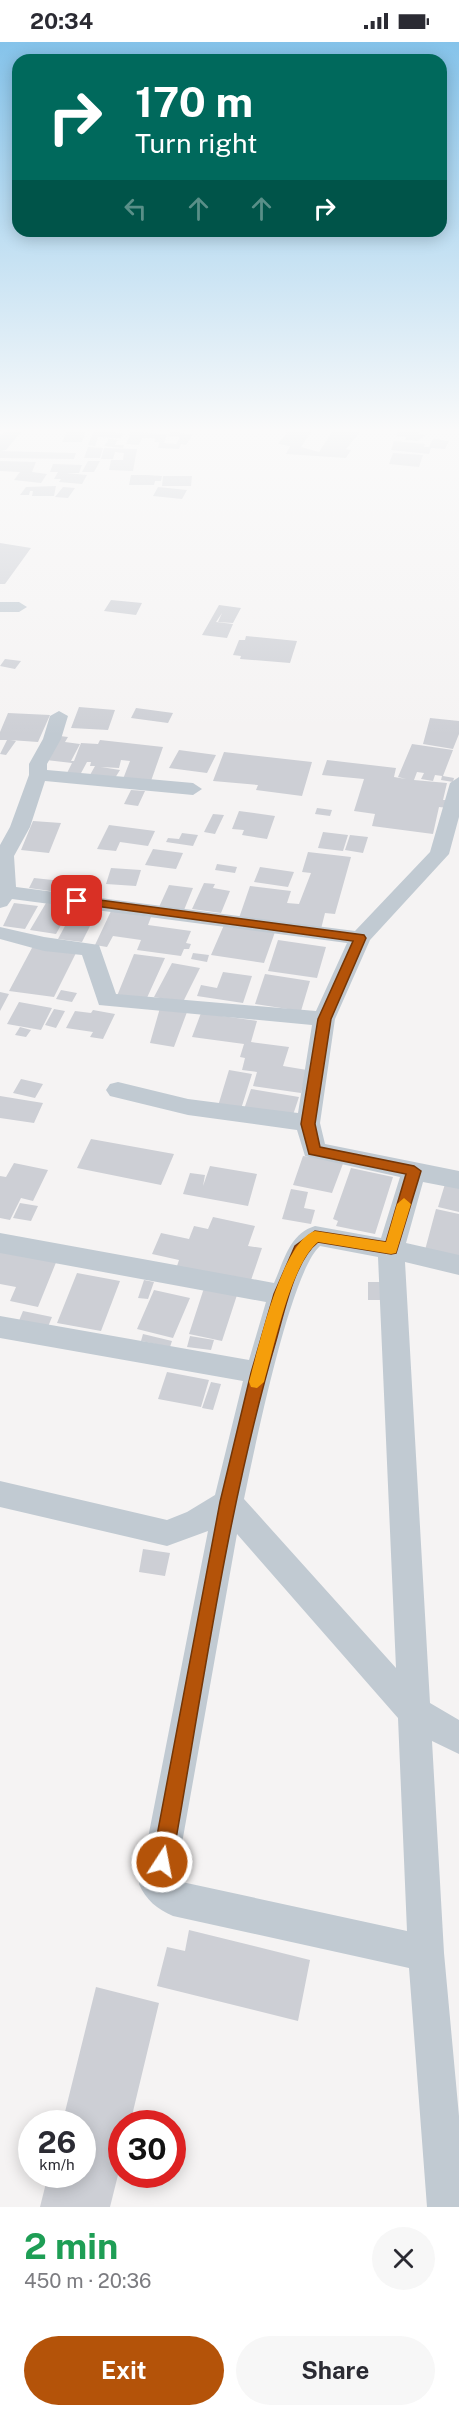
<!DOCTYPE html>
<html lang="en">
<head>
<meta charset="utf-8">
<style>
	:root { --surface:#fff; --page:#f7f7f7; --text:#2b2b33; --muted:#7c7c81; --accent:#b45309 }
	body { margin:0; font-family:"Public Sans",sans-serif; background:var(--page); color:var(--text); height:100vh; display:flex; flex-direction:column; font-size:22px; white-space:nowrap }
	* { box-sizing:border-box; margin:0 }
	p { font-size:20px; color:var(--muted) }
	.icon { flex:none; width:33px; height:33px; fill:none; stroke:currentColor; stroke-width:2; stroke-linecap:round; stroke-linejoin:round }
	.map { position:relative; height:2165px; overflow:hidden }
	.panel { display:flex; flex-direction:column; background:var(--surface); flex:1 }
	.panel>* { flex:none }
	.guide { position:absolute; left:12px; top:12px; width:435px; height:183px; border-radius:18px; box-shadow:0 3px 15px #0003; background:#00695c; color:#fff; overflow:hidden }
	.speed { position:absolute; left:18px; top:2068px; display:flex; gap:12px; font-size:30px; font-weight:700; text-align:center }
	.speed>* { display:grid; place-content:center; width:78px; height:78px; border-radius:50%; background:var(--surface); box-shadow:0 3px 15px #0003; line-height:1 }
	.speed small { font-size:15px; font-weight:400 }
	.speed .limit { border:9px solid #d22; background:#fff; color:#111 }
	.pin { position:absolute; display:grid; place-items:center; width:51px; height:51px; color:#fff; margin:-26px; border-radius:12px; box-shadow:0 3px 9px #0006 }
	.me { position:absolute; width:66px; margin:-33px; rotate:11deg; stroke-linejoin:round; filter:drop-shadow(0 0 4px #0008) }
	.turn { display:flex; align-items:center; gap:21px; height:126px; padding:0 24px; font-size:27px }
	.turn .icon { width:78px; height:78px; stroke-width:2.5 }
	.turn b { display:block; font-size:42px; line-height:51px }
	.lanes { display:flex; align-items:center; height:57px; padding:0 24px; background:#0003; justify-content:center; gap:30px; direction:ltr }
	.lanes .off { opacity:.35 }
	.round { display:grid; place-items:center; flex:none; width:63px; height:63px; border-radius:32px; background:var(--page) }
	.head { display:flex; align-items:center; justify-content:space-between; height:102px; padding:0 24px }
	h1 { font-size:36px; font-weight:700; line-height:45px; color:#1e9e55 }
	.action { display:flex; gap:12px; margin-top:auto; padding:12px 24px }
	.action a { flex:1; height:69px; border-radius:36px; background:var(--accent); color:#fff; font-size:24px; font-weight:700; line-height:69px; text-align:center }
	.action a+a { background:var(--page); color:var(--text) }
	.status { display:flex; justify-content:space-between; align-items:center; height:42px; padding:0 30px; background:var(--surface); direction:ltr }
	.status svg { height:16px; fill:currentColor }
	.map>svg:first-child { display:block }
</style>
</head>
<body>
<div class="status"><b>20:34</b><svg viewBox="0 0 49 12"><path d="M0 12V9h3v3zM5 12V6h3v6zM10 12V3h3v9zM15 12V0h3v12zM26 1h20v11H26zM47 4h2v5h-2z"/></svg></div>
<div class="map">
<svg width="459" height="2165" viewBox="0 0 459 2165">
	<rect width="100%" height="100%" fill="#f5f3f3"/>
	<path fill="#cdcfd5" d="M66 390H86L82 400H62Z
		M93 390 123 391 121 396 98 395 95 404 88 403Z
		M131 390 167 392 164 401 176 402 180 395 168 394 171 390 193 392 186 403 181 402 179 407 158 406 159 400H154L155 396H142L139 403 126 402Z
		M287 390H311L301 405 319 410 332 390H360L346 407 351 408 346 416 286 412 290 404 278 402Z
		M398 390H420L419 392 426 393 418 399 405 398 406 395 396 394Z
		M109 397 118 398 115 403H124L123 406 104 404Z
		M433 397 449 399 445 407 431 406 429 412 391 408 394 399 425 402 424 405H429Z
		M88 405 103 406 100 416H84Z
		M104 406 137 407 133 429 109 428 111 418H123L124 411 115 410 113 417H101Z
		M0 409 76 411 74 417 0 416Z
		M393 411 423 413 419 425 389 422Z
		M0 419 36 420 32 430 47 432 41 441 14 438 20 430 0 429Z
		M88 419H100L94 430H82Z
		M53 422 82 423 79 431H66L87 433 82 442 59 440 61 437H54L58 430H50Z
		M131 433H147L162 434 161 439H155L154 443H129Z
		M163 434H192L191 444H162Z
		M56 444 54 454H32L33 449H30L29 453H20L26 445Z
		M63 445 75 446 68 456 55 455Z
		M158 445 187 448 182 457 153 454Z
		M0 501 31 506 5 542H0Z
		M111 558 142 561 136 573 104 569Z
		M219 563 241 566 233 581 218 580 222 571 216 580 233 582 227 596 202 593Z
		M246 594 297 599 290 621 240 617 241 614 233 613 239 598H245Z
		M5 617 21 619 15 627 0 624Z
		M79 665 115 668 108 688 71 686Z
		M136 666 173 671 168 681 131 676Z
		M8 671 50 673 38 700 10 698 16 699 6 713 0 712 7 698H0V690Z
		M430 676 459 679V692L453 707 423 702Z
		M60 694 68 695 65 700 80 702 71 719H74L81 701 98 702 100 698 163 705 151 739 123 737 130 719 121 718 119 726 101 725 120 728 115 736 90 733 95 724H90L91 720H87L80 733 67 731 72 721 46 718Z
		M412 702 453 708 443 734 454 736 453 740 441 738 442 734 435 733 433 739 421 737 424 731 417 730 414 738 447 741 443 758H449L448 766 439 765 433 792 372 784 375 772 354 769 364 737 322 733 327 718 396 726 394 735 406 737 398 735Z
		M179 708 216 713 207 731 169 726Z
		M224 710 312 720 302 754 256 748 258 743 213 739Z
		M131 748 145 749 138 764 124 762Z
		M317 766 332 768 330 774 315 772Z
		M239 769 275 774 267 797 242 793 244 788 232 787Z
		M213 772 224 773 215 792 204 790Z
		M33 779 61 781 49 811 21 808Z
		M109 783 155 789 148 804 120 800 116 809 97 807Z
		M323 790 348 793 343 809 318 806Z
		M182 791 198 793 193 804 166 800 168 796 179 797Z
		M350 793 368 795 363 811 345 808Z
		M153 807 183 811 176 827 145 823Z
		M308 810 351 815 335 872 325 871 321 887 239 876 250 844 291 849 287 861 299 862 311 831 302 830Z
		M217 822 237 825 235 831 215 828Z
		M260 825 294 830 288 845 254 840Z
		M111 826 141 828 136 844 106 842Z
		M34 836 62 839 57 850 29 846Z
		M204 841 215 842 213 846 230 849 221 871 192 867Z
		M169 843 193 846 184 868 159 865Z
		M14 861 38 864 25 887 3 884Z
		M46 861 71 865 56 892 30 888Z
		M75 865 98 868 82 900 58 897Z
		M111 869 151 875 148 883 191 889 186 901 191 902 189 907H184L181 914 137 908 141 898 113 894 107 905 95 903Z
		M224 883 275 890 264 921 211 913Z
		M278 898 326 905 317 936 268 929Z
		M33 904 76 911 54 955 9 949Z
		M193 911 209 913 207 920 191 917Z
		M134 912 165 916 146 958 117 954Z
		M172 921 200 926 183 960 154 955Z
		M223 930 252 934 243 961 197 954 201 943 217 946Z
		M265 932 310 939 301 969 255 962Z
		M61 948 77 951 72 960 56 957Z
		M0 950 9 952 0 969Z
		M19 960 52 966 41 988 7 982Z
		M160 966 187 970 174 1005 150 1001Z
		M54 967 65 969 56 986 45 983Z
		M93 968 115 972 103 997 90 995 93 990 66 986 75 969 91 971Z
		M201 971 257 979 251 1000 289 1005 283 1024 307 1028 301 1051 253 1044 257 1030 242 1028 245 1016 240 1015 244 1002 192 995Z
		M20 985 31 988 26 995 15 993Z
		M229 1028 252 1032 241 1067 218 1064Z
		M21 1037 43 1042 35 1056 13 1051Z
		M251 1047 299 1055 291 1079 243 1070Z
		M0 1054 43 1061 34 1081 0 1076Z
		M91 1097 174 1112 161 1143 77 1126Z
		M303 1114 344 1119 332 1151 293 1143Z
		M14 1121 48 1128 33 1159 21 1156 10 1178 0 1176V1134L6 1135Z
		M210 1124 257 1132 248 1164 183 1152 190 1131 205 1133 203 1144Z
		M351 1126 393 1135 375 1192 336 1184 338 1179 333 1177Z
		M445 1142 459 1145V1170L438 1165Z
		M291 1147 308 1150 304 1166 315 1168 311 1182 282 1177Z
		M20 1161 38 1164 31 1179 13 1176Z
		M436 1167 459 1172V1215L425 1208Z
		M213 1175 255 1184 248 1204 262 1206 249 1244 176 1227 179 1218 152 1212 161 1191 189 1197 194 1184 208 1187Z
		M0 1208 57 1218 38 1265 10 1259 16 1245 0 1242Z
		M77 1231 120 1239 101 1289 57 1281Z
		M144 1238 154 1240 148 1257 138 1256Z
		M368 1240H384L386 1258H368Z
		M205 1243 238 1250 222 1299 189 1292Z
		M154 1248 190 1256 173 1296 137 1287Z
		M23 1269 52 1275 45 1292 16 1286Z
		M143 1292 172 1299 170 1305 141 1299Z
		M190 1294 214 1298 211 1308 187 1305Z
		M167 1330 209 1338 201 1365 158 1357Z
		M211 1340 221 1342 213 1368 202 1366Z
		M143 1507 170 1511 165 1534 139 1530Z
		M189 1888 310 1918 298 1979 157 1944 167 1905 185 1909Z
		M96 1945 159 1961 130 2082H122V2117L110 2165H40L48 2133H82V2082H62Z"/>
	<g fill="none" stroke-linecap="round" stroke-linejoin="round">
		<path fill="#c1cad2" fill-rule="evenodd" d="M0 560H19L27 565 19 570H0Z
			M59 669 68 674 61 697 47 722V728L193 741 202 747 193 753 45 739 30 785 14 814 16 845 355 889 430 810 450 741 459 735V775L449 812 370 898 335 977 320 1081 325 1102 459 1129V1147L423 1140 406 1201 459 1213V1233L405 1220 430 1661 459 1678V1712L432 1699 444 1911 459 2074V2165H427L409 1926 173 1874C157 1867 146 1858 139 1842L208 1489 167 1504 0 1465V1439L167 1478 187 1470 215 1453 243 1339 0 1296V1274L249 1318 266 1260 0 1211V1191L274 1241C284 1219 289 1192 315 1184L381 1196 400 1135 305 1114 297 1088 188 1073 110 1054 106 1048 110 1042 118 1040 188 1057 298 1071 312 983 99 963 82 913 44 909 0 897V885L44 895 99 903 116 952 316 969 347 901 12 857 7 864 0 866V803L10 785 29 733V722L43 697 50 674ZM320 1204 378 1215 396 1626 244 1457C254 1410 290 1230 320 1204ZM237 1492 398 1676 407 1889 182 1840 176 1835Z"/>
		<path fill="#c1cad2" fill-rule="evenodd" d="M4 390H21L6 408 0 409V394Z"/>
	</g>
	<linearGradient id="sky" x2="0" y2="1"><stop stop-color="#85c3ea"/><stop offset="0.56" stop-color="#fafafa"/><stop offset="1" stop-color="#fafafa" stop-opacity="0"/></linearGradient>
	<rect width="459" height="693" fill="url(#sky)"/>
	<path fill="#b45309" stroke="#753606" stroke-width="1.5" d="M77 855 364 893 366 896 331 977 315 1082 320 1105 414 1124 421 1129 396 1211 391 1212 318 1200C295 1218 285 1267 277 1295 227 1466 203 1645 172 1820L169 1827 162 1830 154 1827 152 1820 220 1460 251 1331 274 1252 295 1204 315 1189 386 1200 406 1132 309 1112 301 1082 318 977 353 899 73 861 71 859Z"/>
	<path fill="#f59e0b" d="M404 1156 411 1162 396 1211 391 1212 318 1200C291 1222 274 1305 264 1340L257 1346 251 1345 249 1340C258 1307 282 1199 315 1189L386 1200 397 1162Z"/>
</svg>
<div class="speed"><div>26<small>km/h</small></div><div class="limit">30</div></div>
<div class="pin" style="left:77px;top:859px;background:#d93025"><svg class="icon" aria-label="arrive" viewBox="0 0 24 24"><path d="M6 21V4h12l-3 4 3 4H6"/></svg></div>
<svg class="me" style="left:162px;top:1820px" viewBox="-20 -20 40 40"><circle r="17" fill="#b45309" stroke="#fff" stroke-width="3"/><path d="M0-11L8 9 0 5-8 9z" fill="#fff"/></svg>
<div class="guide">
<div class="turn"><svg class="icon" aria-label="right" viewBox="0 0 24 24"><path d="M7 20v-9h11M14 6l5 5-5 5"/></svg><div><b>170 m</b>Turn right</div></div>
<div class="lanes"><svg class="icon off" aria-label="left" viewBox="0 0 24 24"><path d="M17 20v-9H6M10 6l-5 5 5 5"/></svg><svg class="icon off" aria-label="ahead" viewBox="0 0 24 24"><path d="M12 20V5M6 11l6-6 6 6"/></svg><svg class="icon off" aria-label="ahead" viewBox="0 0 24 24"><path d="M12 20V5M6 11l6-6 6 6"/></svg><svg class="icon" aria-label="right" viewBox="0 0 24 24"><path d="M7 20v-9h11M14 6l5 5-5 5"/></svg></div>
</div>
</div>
<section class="panel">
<div class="head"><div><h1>2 min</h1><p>450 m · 20:36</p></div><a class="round"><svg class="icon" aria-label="close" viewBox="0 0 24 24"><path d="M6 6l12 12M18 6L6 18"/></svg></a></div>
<div class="action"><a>Exit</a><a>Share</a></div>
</section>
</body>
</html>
